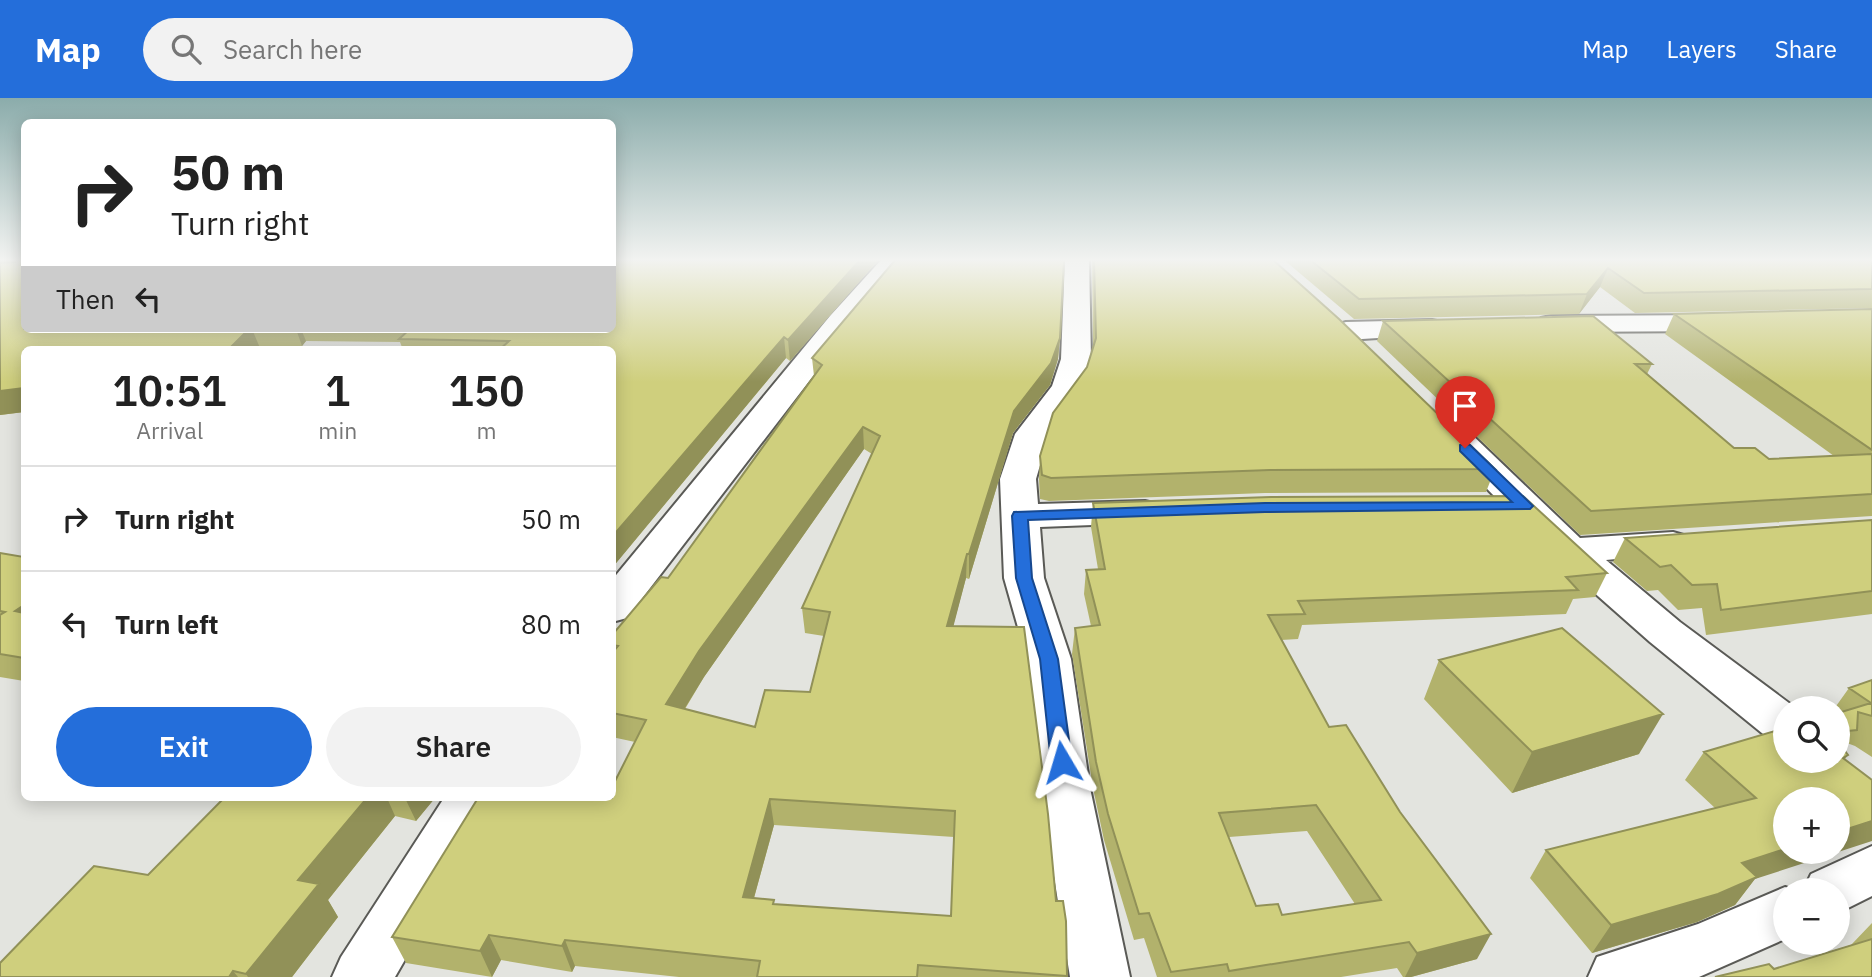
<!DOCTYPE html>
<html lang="en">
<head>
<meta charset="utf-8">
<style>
	:root { --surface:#fff; --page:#f2f2f2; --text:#222; --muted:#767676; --line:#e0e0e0; --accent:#246eda }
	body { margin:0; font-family:"IBM Plex Sans",sans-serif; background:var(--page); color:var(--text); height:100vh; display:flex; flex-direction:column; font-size:26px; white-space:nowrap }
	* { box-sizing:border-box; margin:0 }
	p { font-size:23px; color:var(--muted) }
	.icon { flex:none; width:38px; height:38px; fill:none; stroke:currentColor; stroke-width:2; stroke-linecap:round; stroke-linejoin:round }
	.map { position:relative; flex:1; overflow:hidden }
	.details { position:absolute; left:21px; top:248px; width:595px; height:455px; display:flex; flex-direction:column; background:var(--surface); border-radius:10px; box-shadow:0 4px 18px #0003 }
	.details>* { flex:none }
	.top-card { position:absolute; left:21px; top:21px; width:595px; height:214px; border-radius:10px; box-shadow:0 4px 18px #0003; background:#fff; color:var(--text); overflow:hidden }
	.buttons { position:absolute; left:1773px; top:598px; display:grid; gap:14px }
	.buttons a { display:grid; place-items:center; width:77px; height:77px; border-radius:50%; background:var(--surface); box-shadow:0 4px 18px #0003; font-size:35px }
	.pin { position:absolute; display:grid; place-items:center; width:60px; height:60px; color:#fff; margin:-72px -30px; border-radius:50% 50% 50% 0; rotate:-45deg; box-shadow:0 0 7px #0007 }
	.pin .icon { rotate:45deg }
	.me { position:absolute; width:77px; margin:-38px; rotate:353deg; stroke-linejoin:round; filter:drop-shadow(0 0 5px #0008) }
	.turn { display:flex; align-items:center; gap:24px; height:147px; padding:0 35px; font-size:32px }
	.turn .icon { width:91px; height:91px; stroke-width:2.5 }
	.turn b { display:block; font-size:49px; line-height:60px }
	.then { display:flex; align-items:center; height:66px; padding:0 35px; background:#0003; gap:14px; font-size:26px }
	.eta { display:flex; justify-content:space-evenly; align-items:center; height:119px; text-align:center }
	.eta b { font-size:42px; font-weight:600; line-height:49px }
	.button { display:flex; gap:14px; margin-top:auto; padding:14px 35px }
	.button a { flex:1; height:80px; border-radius:42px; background:var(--accent); color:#fff; font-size:28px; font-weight:600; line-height:80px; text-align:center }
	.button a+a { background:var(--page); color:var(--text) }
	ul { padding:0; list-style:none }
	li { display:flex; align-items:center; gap:21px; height:105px; padding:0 35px; border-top:2px solid var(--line) }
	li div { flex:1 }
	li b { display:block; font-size:26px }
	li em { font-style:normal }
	header { display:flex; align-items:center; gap:42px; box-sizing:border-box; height:98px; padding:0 35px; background:var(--accent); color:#fff }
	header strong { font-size:33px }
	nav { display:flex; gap:38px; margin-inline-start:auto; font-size:24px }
	.search { width:490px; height:63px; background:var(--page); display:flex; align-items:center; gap:18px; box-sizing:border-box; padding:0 24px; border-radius:38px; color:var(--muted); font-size:26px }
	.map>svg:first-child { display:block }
</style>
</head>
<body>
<header>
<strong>Map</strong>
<div class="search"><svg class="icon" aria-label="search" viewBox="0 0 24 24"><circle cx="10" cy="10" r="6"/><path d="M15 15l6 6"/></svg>Search here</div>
<nav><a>Map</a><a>Layers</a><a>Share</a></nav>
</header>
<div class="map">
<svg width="1872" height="879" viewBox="0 0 1872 879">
	<rect width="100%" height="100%" fill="#e3e4df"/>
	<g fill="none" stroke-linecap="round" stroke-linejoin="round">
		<g stroke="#5a5a56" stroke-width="4">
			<path id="minor" d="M882 161H908L850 230 627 520 612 524V482L830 218Z
				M1065 161H1089L1091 261 1083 289 1049 336 1036 381 1038 406 1145 403 1158 406 1164 414 1158 422 1145 425 1040 429 1044 480 1071 561 1090 690 1130 879H1070L1040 690 1027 561 1004 480 1000 381 1015 336 1052 288 1061 261Z
				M1722 217 1732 219 1736 225 1732 231 1722 233 1551 234 1541 232 1537 226 1541 220 1551 218Z
				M1432 222 1442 224 1446 230 1442 236 1346 242 1336 239 1332 233 1336 227 1346 224Z
				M1455 329 1467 332 1580 440 1673 434 1687 438 1692 446 1687 454 1606 462 1680 524 1797 611H1785V645L1768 640 1650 544 1556 461 1443 346 1438 339 1443 332Z
				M444 700H498L395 879H332L341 859Z
				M1872 748V798L1838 815V793H1803L1811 776Z
				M1785 789 1796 793H1785V841L1699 879H1588L1597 859 1698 826Z"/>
		</g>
		<use href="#minor" fill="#fff" fill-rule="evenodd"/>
	</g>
	<path fill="#b2b26c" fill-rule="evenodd" d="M612 161H879L790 263 786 260 612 470V252H403L400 244 306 243 302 248 260 250 258 252H24V314L0 317 24 231H612Z
		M1092 161H1272L1495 371 1486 394 1265 395 1049 403 1040 401 1039 381 1040 358 1087 269 1093 248Z
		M1283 161H1872V210L1635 215 1600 189 1579 216 1354 221Z
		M1872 211V418L1580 437 1377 243 1383 223 1652 266 1647 276 1734 350 1769 361 1834 358 1665 236 1674 216Z
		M1060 240 1058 261 1050 287 1013 335 969 481 966 480 953 528 1056 803 1066 823 1067 879H679L575 868 572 874 501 862 492 879 406 865 392 839 612 700 635 644 612 639V537L668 480 814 278 812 260ZM864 351 872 356 802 510 805 535 824 538 810 594 755 629 685 611 704 579ZM774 727 954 739 951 818 774 806V802L754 800Z
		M1093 405 1607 475 1595 499 1573 501 1566 516 1302 527 1298 541 1281 542 1329 629 1477 861 1411 879H1403L1397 870 1341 879H1157L1144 840 1134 842 1104 742 1093 690 1072 556 1075 530 1091 528 1084 496 1086 472 1098 471 1091 429ZM1307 733 1355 806 1282 817 1256 808 1229 739Z
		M1872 422V516L1706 537 1702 510 1678 512 1658 492 1647 493 1613 464 1625 440Z
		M0 455 24 459V583L0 579Z
		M1439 562 1639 656 1512 695 1424 601Z
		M1872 582V659L1855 648 1847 645 1843 650 1848 657 1735 807 1697 824 1592 855 1530 780 1546 752 1715 710 1685 682 1704 654 1838 663V611H1834L1849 590Z
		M224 700H435L416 723 395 718 328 802 338 819 292 879H0L148 777Z
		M1872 825V879L1774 871 1851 847Z"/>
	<path fill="#919158" d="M0 161H24V163L0 166Z
		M861 161H879L790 263 788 242Z
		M1608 170 1600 189 1579 216 1587 196Z
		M249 231H252L260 250 258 252H228Z
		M296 231H301L306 243 302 248Z
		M784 239 786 260 612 470V439Z
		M1060 240 1058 261 1050 287 1013 335 969 481V456L1014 313Z
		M24 290V314L0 317V293Z
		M863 329 864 351 704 579 672 631 666 606 699 553Z
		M967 456 966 480 947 553V528Z
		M24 507V527L15 513Z
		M1663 616 1639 656 1512 695 1532 654Z
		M367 700H387L395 718 328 802 338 819 292 879H248L246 876 298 782Z
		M405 700H435L416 723Z
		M770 701 774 727 747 825 743 799Z
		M1872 723V743L1755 781 1735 807 1697 824 1592 855 1611 827 1742 765 1785 751V754H1838V734Z
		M1491 836 1477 861 1411 879H1405L1417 855Z
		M489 837 501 862 492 879 480 853Z
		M565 842 575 868 572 874 562 848Z
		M233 873 238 879H229Z"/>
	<path fill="#cfcf7d" stroke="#919158" stroke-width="2" fill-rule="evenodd" d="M15 161H24V231H249L228 252H24V290L0 293V165L15 164Z
		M612 161H861L788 242 784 239 612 439V252H499L509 243 399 241 410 231H612Z
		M896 161H1064L1060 240 1051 265 1014 313 969 456H967L947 528 1024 529 1048 716 1056 803H1063L1066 823 1067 878 918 867 917 879H757L760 863 565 842 562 848 489 837 480 853 392 839 478 700H612V689L646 622 612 615V555L618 548 612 547V537L661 479 668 480 822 267 812 260ZM863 329 880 338 802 510 830 514 810 594 765 592 755 629 666 606 699 553ZM770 701 955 713 951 818 773 806 774 802 743 799Z
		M1094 161H1272L1339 221 1495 371 1270 372 1051 380 1042 377 1040 358 1053 315 1087 269 1096 240Z
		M1309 161H1872V191L1644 195 1608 170 1587 196 1359 201Z
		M1872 211V352L1674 216Z
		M1593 218 1652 266H1635L1734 350H1755L1769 361 1872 356V396L1591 413 1383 223Z
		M1523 398 1607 475 1566 479 1578 492 1298 503 1305 516 1268 517 1329 629 1346 627 1400 714 1491 836 1417 855 1409 844 1229 873 1227 866 1171 874 1149 815 1139 816 1108 716 1096 664 1075 530 1100 527 1086 472 1105 471 1093 405 1271 399ZM1316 707 1381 802 1282 817 1278 806 1256 808 1219 715Z
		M1872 422V493L1721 512 1717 486 1692 487 1671 467 1660 469 1625 440Z
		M0 455 24 459V507L15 513 24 515V560L0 556V517L5 514 0 513Z
		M1562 530 1663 616 1532 654 1439 562Z
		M1872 582V618L1858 614 1857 632 1838 634V615L1871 605 1849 590Z
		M1785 630V663H1838V644L1848 657 1843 660 1872 682V723L1838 734V702H1785V751L1742 765 1757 779 1718 796 1611 827 1546 752 1756 700 1704 654Z
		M224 700H367L298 782 319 786 246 876 233 873 229 879H0V865L94 768 148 777Z
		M1872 841V879H1715L1769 866 1774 871Z"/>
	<linearGradient id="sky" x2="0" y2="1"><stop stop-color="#8bacab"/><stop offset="0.57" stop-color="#f2f3f1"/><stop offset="1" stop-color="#f2f3f1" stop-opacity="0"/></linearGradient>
	<rect width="1872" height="284" fill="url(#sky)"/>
	<path fill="#246eda" stroke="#17488e" stroke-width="2" d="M1465 346 1470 347 1530 405 1533 408 1530 411 1265 414 1028 422 1032 480 1058 561 1072 664 1069 670 1062 672 1054 670 1051 664 1040 561 1016 480 1012 418 1014 414 1265 405 1512 404 1460 353V347Z"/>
</svg>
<div class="buttons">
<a><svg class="icon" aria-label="search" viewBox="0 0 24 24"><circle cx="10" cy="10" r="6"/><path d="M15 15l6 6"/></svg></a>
<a>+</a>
<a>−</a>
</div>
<div class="pin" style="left:1465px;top:350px;background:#d93025"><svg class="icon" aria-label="arrive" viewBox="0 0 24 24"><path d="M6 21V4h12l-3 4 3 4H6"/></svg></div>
<svg class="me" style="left:1062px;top:664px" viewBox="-20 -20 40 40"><path d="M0-17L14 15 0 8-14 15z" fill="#246eda" stroke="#fff" stroke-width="4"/></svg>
<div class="top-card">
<div class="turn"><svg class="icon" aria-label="right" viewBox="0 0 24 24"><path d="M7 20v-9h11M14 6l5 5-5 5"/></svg><div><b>50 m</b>Turn right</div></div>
<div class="then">Then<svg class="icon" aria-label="left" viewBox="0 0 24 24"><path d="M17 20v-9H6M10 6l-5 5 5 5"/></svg></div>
</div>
<section class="details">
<div class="eta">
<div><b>10:51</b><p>Arrival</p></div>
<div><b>1</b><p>min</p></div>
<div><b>150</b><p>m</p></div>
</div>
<ul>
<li><svg class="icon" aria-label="right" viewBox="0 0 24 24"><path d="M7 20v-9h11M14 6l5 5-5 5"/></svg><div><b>Turn right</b></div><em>50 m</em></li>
<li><svg class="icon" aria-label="left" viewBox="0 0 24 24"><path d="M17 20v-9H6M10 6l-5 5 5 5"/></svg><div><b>Turn left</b></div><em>80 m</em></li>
</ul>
<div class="button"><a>Exit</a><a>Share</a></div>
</section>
</div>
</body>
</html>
